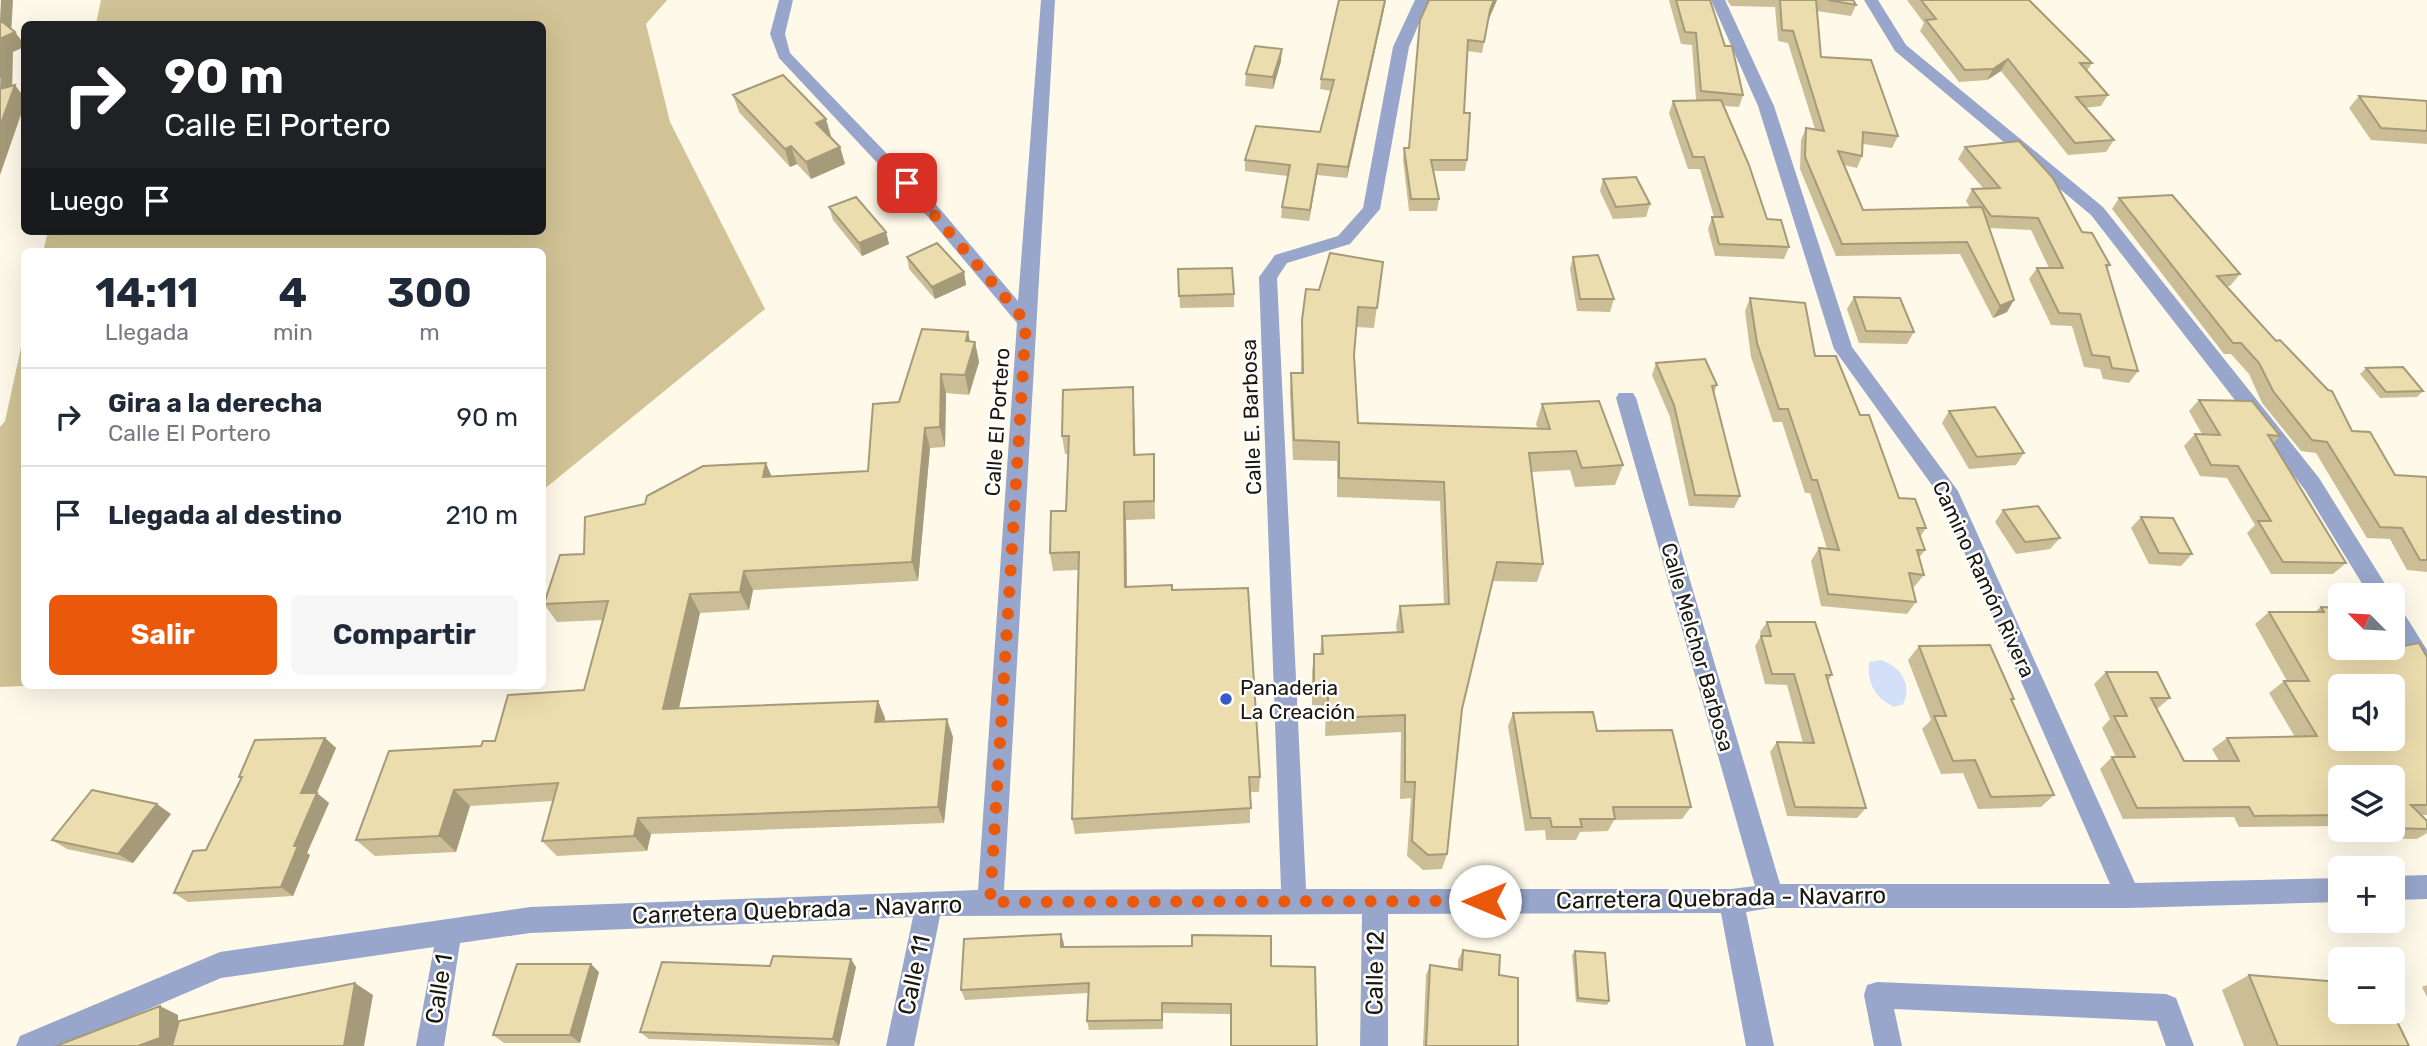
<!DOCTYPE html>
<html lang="es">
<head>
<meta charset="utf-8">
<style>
	:root { --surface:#fff; --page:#f6f6f7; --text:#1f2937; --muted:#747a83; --line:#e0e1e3; --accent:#ea580c }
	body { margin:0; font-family:Rubik,sans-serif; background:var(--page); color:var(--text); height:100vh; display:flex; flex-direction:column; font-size:26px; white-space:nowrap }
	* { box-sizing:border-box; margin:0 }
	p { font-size:23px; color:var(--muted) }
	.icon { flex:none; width:38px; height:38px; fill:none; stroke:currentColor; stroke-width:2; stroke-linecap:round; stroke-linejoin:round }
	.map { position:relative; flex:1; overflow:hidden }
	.panel { position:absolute; left:21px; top:248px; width:525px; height:441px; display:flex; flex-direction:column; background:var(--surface); border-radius:10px; box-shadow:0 7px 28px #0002 }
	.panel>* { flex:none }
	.guide { position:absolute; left:21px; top:21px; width:525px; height:214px; border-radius:10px; box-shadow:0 7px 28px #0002; background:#202124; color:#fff; overflow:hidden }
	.needle { width:46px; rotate:294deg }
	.controls { position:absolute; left:2328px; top:583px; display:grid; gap:14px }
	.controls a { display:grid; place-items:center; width:77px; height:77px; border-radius:10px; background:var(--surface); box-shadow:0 7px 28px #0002; font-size:35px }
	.pin { position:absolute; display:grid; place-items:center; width:60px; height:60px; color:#fff; margin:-30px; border-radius:14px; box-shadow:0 4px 10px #0006 }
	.me { position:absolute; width:77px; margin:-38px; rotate:270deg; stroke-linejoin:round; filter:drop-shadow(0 0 5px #0008) }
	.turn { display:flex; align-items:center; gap:24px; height:147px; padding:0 28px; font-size:32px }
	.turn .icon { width:91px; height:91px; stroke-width:2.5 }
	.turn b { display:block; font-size:49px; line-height:60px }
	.then { display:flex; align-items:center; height:66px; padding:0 28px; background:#0003; gap:14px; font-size:26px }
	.eta { display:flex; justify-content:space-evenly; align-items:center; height:119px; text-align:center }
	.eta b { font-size:42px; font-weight:700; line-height:49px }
	.primary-button { display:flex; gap:14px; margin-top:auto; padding:14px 28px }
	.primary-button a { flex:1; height:80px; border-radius:10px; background:var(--accent); color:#fff; font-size:28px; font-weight:700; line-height:80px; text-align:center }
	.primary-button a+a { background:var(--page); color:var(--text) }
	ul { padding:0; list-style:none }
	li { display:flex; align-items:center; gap:21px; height:98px; padding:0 28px; border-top:2px solid var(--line) }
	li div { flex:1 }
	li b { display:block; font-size:26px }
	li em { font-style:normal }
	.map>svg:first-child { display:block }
</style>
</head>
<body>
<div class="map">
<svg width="2427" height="1046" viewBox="0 0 2427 1046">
	<rect width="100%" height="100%" fill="#fef9e9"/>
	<path fill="#d1c395" d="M101 0H667L646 24 670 122 765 309 543 490 542 252H43L48 231H542V24H96Z
		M24 334V686L0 687V427L5 421Z"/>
	<path fill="#d4dff9" d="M1881 660C1900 666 1913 685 1903 704L1894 707C1875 698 1867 683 1869 662Z"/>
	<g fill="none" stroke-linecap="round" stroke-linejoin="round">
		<path fill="#97a6ca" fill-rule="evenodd" d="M779 0H793L785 34 790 53 940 209 1018 301 1041 0H1055L1004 890 1281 889 1259 277 1275 255 1338 236 1363 208 1393 47 1415 0H1429L1409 47 1380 209 1350 244 1287 263 1277 278 1306 889H1731L1755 886 1616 398 1619 393H1633L1636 398 1780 884H2110L1939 495 1834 349 1758 106 1711 0H1725L1774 106 1852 347 1958 491 2135 883 2340 878V902L2128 908H1771L1746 912 1774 1046H1746L1721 913 1388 914V1046H1360L1362 914 940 916 914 1046H886L913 917 530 933 460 943 444 1046H416L434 947 221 978 62 1046H16L20 1036 220 952 530 907 978 890 1017 323 928 217 779 58 770 34Z
			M1864 0H1878L1906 45 2103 207 2319 478 2392 595H2369L2305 490 2091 215 1895 51Z
			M2392 605 2400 607 2427 650V680L2419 677 2392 634Z
			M2427 875V899L2392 900V876Z
			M1877 982 2166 994 2176 998 2194 1046H2166L2157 1021 1894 1009 1902 1046H1874L1864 995 1867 985Z"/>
	</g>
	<path fill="#cbbe96" d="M1339 0H1386L1347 178 1317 175 1309 221 1281 218 1282 207 1288 176 1245 171V160L1320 132 1331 91 1320 89 1321 79Z
		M1429 0H1497L1488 21 1482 53 1467 51 1464 113 1467 160 1465 171H1433L1439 199 1437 211H1409L1403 159 1404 148H1409L1420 20Z
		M1669 0H1712L1711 2 1725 46 1743 95 1739 107 1724 106 1767 219 1789 247 1784 259 1715 256 1708 229 1712 217H1714L1700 169H1688L1669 113 1673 101 1696 100 1692 45 1681 44Z
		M1727 0H1853L1856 5 1851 16 1817 11 1821 57 1898 136 1892 148 1863 144 1862 156 1857 168 1844 165 1863 210 1970 207 1966 201 1972 189H1984L1958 159 1965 147 2082 232 2110 265 2107 269 2138 371 2129 383 2103 379 2100 369 2084 367 2072 326 2051 325 2029 279 2037 268H2049L2031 230 1989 228 2007 312 1993 318 1960 254 1836 256 1800 169 1801 140 1806 128 1815 129 1788 43 1778 41 1775 7 1731 6Z
		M1907 0H2029L2092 63 2087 71 2108 95 2101 106 2085 108 2114 140 2106 152 2068 155 2001 71 1987 80 1959 82 1920 31 1924 23Z
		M1281 61 1273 89 1245 86 1246 74Z
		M733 95 831 136 840 147 845 164 811 179 797 164 790 167 739 112Z
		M2359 96 2427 101V144L2371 140 2349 108Z
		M1603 179 1650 204 1646 217 1613 219 1600 191Z
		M2119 198 2240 274 2230 286H2226L2352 431 2395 475 2427 477V572L2407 570 2390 539 2367 538 2316 453 2301 451 2262 403 2249 374 2231 354H2224L2112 209Z
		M829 207 886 232 889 244 862 256 833 220Z
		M907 257 964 272 966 285 935 299 909 269Z
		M1573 257 1614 299 1610 312 1577 311 1570 269Z
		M1383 262 1374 328 1356 327 1354 355 1358 423 1538 429 1536 424 1542 404 1623 465 1615 485 1575 487 1570 470 1531 472 1543 564 1537 582 1492 581 1462 709 1447 854 1442 869 1423 870 1407 856 1411 798 1400 799 1401 732 1325 736 1326 706 1312 705V672L1314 654H1320L1322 636 1397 632 1396 625 1400 606 1444 605 1440 501 1337 497V461L1293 460 1290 393 1291 373H1301V341L1302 320 1319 290Z
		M1178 269 1234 294V307L1180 308Z
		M1854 297 1914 332 1907 344 1859 343 1847 309Z
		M1750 298 1815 356 1860 415 1899 498 1926 528 1920 537 1925 550 1919 558 1924 575 1914 587H1912L1916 602 1907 614 1821 606 1811 561 1819 548 1827 549 1810 493H1805L1782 422H1773L1751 357 1745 311Z
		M970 341 975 342 979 362 969 395 946 393 945 447 930 448 918 581 753 590 749 610 700 613 679 708 878 701 885 718 884 722 953 737 944 823 651 834 647 851 557 856 542 841 553 801 470 806 456 852 375 856 356 840 481 746 495 741 584 690 603 620 557 622 544 604 584 554 772 476 868 471 899 402Z
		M1656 363 1717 385 1714 393 1740 496 1734 508 1689 506 1670 417 1652 375Z
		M2366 368 2423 391 2417 397 2380 398 2360 374Z
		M1133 387 1135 455 1154 454 1155 519 1126 520 1127 587 1172 590 1260 777 1259 792H1250V823L1075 834 1072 819 1078 570 1053 571 1050 553 1066 511 1068 454H1065L1062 436Z
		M2199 400 2280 436 2273 444 2346 563 2333 574H2271L2247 533 2255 525 2227 478 2200 476 2184 446 2195 434H2202L2189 411Z
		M1949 411 2024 453 2016 465 1969 469 1942 423Z
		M2003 510 2060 538 2050 549 2016 554 1995 522Z
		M2141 517 2192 554 2181 566 2149 564 2131 528Z
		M2321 607 2427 657V815H2421L2427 821V833L2417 839 2342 838 2340 830H2392V777H2340V827L2339 826 2239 827 2234 817 2123 819 2100 769 2112 757H2116L2102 728 2110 719 2094 684 2106 672 2170 698 2157 709 2184 761H2219L2212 749 2227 738 2295 737 2269 693 2284 681H2287L2255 624 2269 612H2315Z
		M1767 622 1832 675 1828 681 1866 808 1857 818 1787 816 1770 752 1777 742 1803 743 1787 685 1765 684 1755 646 1761 636 1760 632Z
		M1919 646 2014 699 2012 701 2054 795 2041 807 1978 809 1963 773 1941 774 1922 729 1931 720 1908 660Z
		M1513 713 1597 731 1691 807 1682 819 1614 820 1608 831 1580 832 1576 840H1546L1545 830 1525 831 1508 726Z
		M325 738 336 748 317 793 329 803 307 853 310 855 293 896 188 902 174 893 206 850 241 779 239 777Z
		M171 814 133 863 67 849 52 840Z
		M1061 934 1064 947 1192 946 1271 936 1231 1014 1163 1013V1029L1089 1030 1087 1021 1088 993 965 1000 961 990Z
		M1463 950 1499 975 1518 1046H1423L1426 975 1430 965 1458 969V960Z
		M1575 951 1609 1001 1607 1005 1576 1002 1572 955Z
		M770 966 856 967 839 1046 649 1039 640 1032Z
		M599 972 580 1043H504L493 1035Z
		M2249 975 2409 1046H2244L2222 990Z
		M2427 985V997L2422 987Z"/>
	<path fill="#a59b7a" d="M1 0H13L11 34 0 20Z
		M1385 0H1386L1347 178 1348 167Z
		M1494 0H1497L1488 21 1482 53 1490 10Z
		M15 32 24 44V47L13 52 12 94 15 85 24 97V106L0 175V89L2 38Z
		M1282 49 1281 61 1273 89V77Z
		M2008 59 2001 71 1987 80 1993 69Z
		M826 119 831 136 821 140 816 123Z
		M791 146 797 164 790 167 785 149Z
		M840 147 845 164 811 179 806 162Z
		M1318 164 1317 175 1309 221 1310 210Z
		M886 232 889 244 862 256 859 243Z
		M964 272 966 285 935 299 932 287Z
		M2014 300 2007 312 1993 318 2000 306Z
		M968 332 972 351 975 342 979 362 969 395 965 375 966 341Z
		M941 374 946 393 945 447 940 427Z
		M1133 387 1134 405 1136 473 1134 455Z
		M925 428 930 448 918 581 912 562Z
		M766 463 774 482 763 477Z
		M1124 502 1126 520 1127 604 1125 587Z
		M744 571 753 590 749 610 740 592Z
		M690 594 700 613 675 726 663 709Z
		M878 701 885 718 882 739 875 722Z
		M947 719 953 737 944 823 938 807Z
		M325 738 336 748 312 803 301 793Z
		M454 790 470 806 456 852 439 836Z
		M317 793 329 803 307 853 310 855 293 896 281 887 294 846Z
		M157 804 171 814 133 863 118 854Z
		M638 818 651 834 647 851 634 836Z
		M1061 934 1064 944 1063 958 1061 947Z
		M851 959 856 967 839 1046 833 1039Z
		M591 964 599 972 580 1043 570 1035Z
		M355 983 373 995 364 1046H344Z
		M160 1006 178 1015V1046H138Z"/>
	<path fill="#ecddae" stroke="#a59b7a" stroke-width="2" fill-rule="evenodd" d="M1339 0H1385L1348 167 1318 164 1310 210 1282 207 1290 165 1245 160 1256 126 1320 132 1334 80 1321 79Z
		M1429 0H1494L1490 10 1484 42 1468 40 1464 113H1470L1467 160H1431L1439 199H1411L1404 148H1409L1420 20Z
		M1676 0H1710L1725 46H1732L1743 95 1701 91 1696 33 1685 32Z
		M1780 0H1816L1821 57 1871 60 1898 136 1863 132 1862 156 1838 151 1863 210 1982 207 2014 300 2000 306 1967 242 1842 244 1805 157 1806 128 1824 131 1793 31 1782 30Z
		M1828 0H1853L1856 5Z
		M1921 0H2029L2092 63H2080L2108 95 2076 97 2114 140 2075 143 2008 59 1993 69 1965 70 1926 20 1936 19Z
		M0 20 15 32 2 38 0 78Z
		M1255 46 1282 49 1273 77 1246 74Z
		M783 75 826 119 816 123 840 147 806 162 791 146 785 149 733 95Z
		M15 85 0 126V89Z
		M2359 96 2427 101V131L2381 128Z
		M1721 100 1749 165 1767 219 1781 220 1789 247 1719 244 1712 217H1723L1704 157H1693L1673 101Z
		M2019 141 2053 178 2082 232 2092 233 2110 265H2106L2138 371 2112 368 2109 357 2092 355 2080 314 2059 313 2037 268H2063L2038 218 1991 216 1972 189 2000 188 1965 147Z
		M1636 177 1650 204 1616 207 1603 179Z
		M2172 195 2240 274 2217 276 2276 341 2280 340 2328 390 2332 391 2352 431 2370 432 2395 475 2427 477V560H2420L2402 528 2380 527 2327 442 2312 440 2273 391 2259 363 2241 343H2233L2119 198Z
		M856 197 886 232 859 243 829 207Z
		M937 243 964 272 932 287 907 257Z
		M1330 253 1383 262 1377 308 1358 307 1354 355 1358 423 1550 429 1542 404 1599 401 1623 465 1582 468 1576 451 1529 453 1543 564 1497 562 1462 709 1447 854 1428 855 1412 841 1415 782H1405V715L1328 718V689L1314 688V654H1323L1322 636 1403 632 1400 606 1449 604 1444 482 1339 478V442L1294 440 1291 373H1303L1302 320 1306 289 1319 290Z
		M1598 255 1614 299H1580L1573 257Z
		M1232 268 1234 294 1179 296 1178 269Z
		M1854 297 1900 298 1914 332 1866 331Z
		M1750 298 1805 303 1815 356H1836L1860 415H1869L1899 498 1915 499 1926 528H1917L1925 550H1917L1924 575 1909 573 1916 602 1828 594 1819 548 1839 550 1817 480H1812L1788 409H1779L1757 343Z
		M922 329 968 332 966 341 975 342 965 375 941 374 940 427 925 428 912 562 744 571 740 592 690 594 663 709 878 701 875 722 947 719 938 807 638 818 634 836 542 841 558 783 454 790 439 836 356 840 389 751 481 746 483 741H495L508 695 584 690 608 601 544 604 560 555 584 554 585 517 645 504 647 496 703 466 766 463 763 477 868 471 873 404 899 402Z
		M1705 359 1717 385 1712 386 1740 496 1695 495 1674 405 1656 363Z
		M2403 367 2423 391 2386 392 2366 368Z
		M1133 387 1134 455 1154 454V501L1124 502 1125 587 1172 585V590L1248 588 1260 777H1249L1251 808 1072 819 1079 552 1050 553 1051 511H1066L1069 436H1062L1063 390Z
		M2199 400 2252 401 2280 436 2268 435 2346 563 2283 562 2258 521H2271L2238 466 2211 465 2195 434 2220 435Z
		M1995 407 2024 453 1977 457 1949 411Z
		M2038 506 2060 538 2025 542 2003 510Z
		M2141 517 2173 518 2192 554 2159 553Z
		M2321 607 2340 608V648H2392V628L2404 646 2419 643 2427 657V805H2411L2427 821V829L2392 828V777H2340V815L2254 816 2249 807 2137 808 2112 757H2135L2114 716H2127L2106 672H2157L2170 698H2151L2184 761H2239L2227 738 2317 736 2284 681H2309L2269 612H2324ZM2340 686H2392V738H2340Z
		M1767 622H1815L1832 675H1826L1866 808 1795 807 1777 742 1814 743 1794 674H1772L1761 636H1771Z
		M1990 645 2014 699H2011L2054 795 1991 797 1975 760 1953 761 1934 716H1946L1919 646Z
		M1593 712 1597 731 1672 730 1691 807H1613L1615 819H1580L1582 827H1552L1550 818H1531L1513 713Z
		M325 738 301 793H317L294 846H298L281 887 174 893 193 851 206 850 242 777H239L255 740Z
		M92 790 157 804 118 854 52 840Z
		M1061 934V947L1192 946V935L1271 936V966L1315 967 1317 1046H1231V1004L1162 1003V1020L1087 1021 1089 983 961 990 964 939Z
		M1463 950 1500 955 1499 975 1518 978V1046H1426L1430 965 1462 970Z
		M1575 951 1605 953 1609 1001 1578 998Z
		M773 956 851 959 833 1039 640 1032 662 962 770 966Z
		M517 964H591L570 1035H493Z
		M2249 975 2340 982V1012H2392V1011L2409 1046H2278Z
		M355 983 344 1046H172L179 1021Z
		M160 1006V1038L138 1046H56Z"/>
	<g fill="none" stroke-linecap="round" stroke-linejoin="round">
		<path stroke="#ea580c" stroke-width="12" stroke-dasharray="0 21.6" d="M907 183 1026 322 990 902 1485 901"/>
	</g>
	<circle fill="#3a58ca" stroke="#fff" stroke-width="2.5" cx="1226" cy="699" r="7"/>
	<g text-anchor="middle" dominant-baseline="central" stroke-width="5" stroke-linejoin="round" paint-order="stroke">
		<g font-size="21" fill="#1a170e" stroke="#fff">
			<text transform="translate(1251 417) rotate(-92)">Calle E. Barbosa</text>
			<text transform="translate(997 422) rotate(-86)">Calle El Portero</text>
			<text transform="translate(1984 579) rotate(65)">Camino Ramón Rivera</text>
			<text transform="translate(1698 647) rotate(74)">Calle Melchor Barbosa</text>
		</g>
		<g font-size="21" fill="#1a170e" stroke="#fff" text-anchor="start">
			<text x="1240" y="687">Panaderia<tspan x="1240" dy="24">La Creación</tspan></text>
		</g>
		<g font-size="24" fill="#1a170e" stroke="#fff">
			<text transform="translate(1721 898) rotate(-1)">Carretera Quebrada - Navarro</text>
			<text transform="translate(797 910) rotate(-2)">Carretera Quebrada - Navarro</text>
			<text transform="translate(1375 973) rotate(-89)">Calle 12</text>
			<text transform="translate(914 975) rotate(-78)">Calle 11</text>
			<text transform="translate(439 989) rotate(-81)">Calle 1</text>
		</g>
	</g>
</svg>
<div class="controls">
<a><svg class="needle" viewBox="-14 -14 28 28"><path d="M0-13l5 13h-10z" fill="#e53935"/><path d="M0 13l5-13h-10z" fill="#747a83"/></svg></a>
<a><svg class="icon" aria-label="sound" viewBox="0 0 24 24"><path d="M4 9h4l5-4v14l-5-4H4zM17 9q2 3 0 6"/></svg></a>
<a><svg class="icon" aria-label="layers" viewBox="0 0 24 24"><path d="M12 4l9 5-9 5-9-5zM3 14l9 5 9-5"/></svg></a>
<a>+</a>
<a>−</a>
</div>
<div class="pin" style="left:907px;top:183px;background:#d93025"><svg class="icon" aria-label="arrive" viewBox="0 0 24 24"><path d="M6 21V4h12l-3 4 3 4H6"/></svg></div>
<svg class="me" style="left:1485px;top:901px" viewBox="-20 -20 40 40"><circle r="19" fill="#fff"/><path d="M0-13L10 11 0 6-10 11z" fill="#ea580c"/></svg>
<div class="guide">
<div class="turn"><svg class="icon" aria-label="right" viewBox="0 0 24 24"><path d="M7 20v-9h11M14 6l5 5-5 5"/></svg><div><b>90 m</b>Calle El Portero</div></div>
<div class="then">Luego<svg class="icon" aria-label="arrive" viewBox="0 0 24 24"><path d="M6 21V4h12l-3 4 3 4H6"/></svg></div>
</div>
<section class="panel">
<div class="eta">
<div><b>14:11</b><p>Llegada</p></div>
<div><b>4</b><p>min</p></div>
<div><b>300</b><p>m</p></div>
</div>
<ul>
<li><svg class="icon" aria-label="right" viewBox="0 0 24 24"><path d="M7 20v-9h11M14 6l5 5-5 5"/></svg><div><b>Gira a la derecha</b><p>Calle El Portero</p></div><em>90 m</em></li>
<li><svg class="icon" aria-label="arrive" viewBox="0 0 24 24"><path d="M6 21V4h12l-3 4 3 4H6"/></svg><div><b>Llegada al destino</b></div><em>210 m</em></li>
</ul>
<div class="primary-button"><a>Salir</a><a>Compartir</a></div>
</section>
</div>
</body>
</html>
